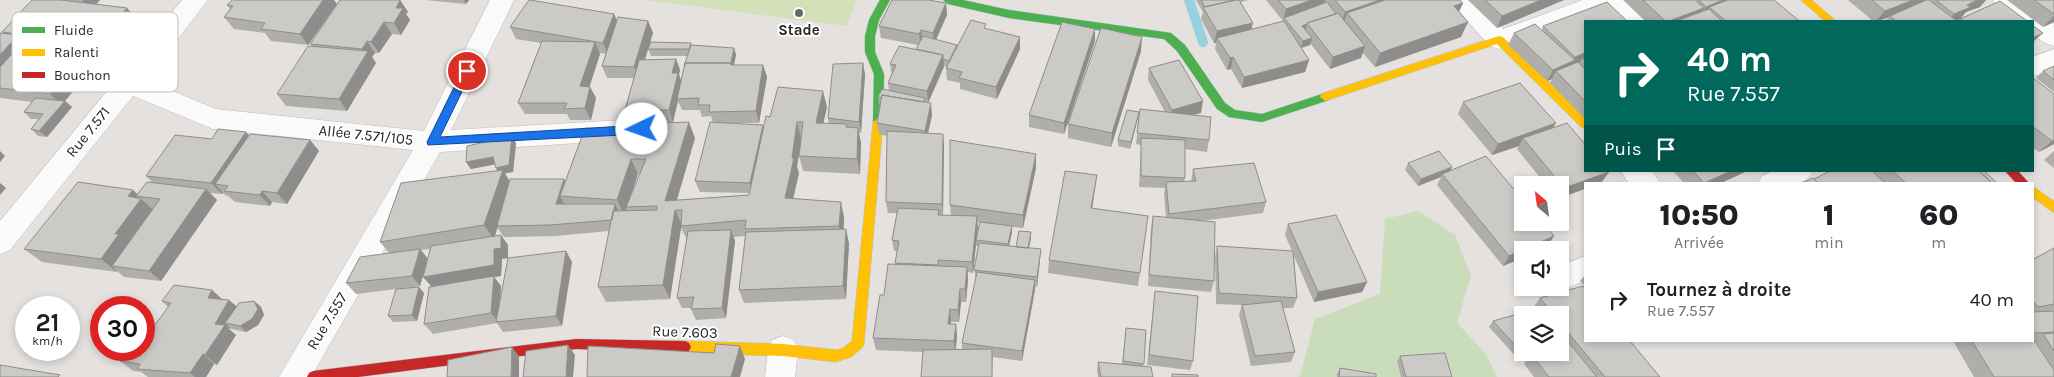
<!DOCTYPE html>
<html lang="fr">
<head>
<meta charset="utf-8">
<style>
	:root { --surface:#fff; --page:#f6f6f6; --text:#202124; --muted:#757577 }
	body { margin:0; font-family:Karla,sans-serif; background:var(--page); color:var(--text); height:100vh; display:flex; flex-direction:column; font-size:19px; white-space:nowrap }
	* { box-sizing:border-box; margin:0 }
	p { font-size:16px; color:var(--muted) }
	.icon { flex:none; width:28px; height:28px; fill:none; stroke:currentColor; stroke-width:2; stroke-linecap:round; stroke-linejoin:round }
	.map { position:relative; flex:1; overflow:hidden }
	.details { position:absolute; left:1584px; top:182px; width:450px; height:160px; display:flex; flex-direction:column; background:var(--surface); border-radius:0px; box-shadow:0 2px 8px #0003 }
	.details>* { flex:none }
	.banner { position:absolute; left:1584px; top:20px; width:450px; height:152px; border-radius:0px; box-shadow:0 2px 8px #0003; background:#00695c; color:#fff; overflow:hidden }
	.needle { width:32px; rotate:331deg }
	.tools { position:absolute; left:1514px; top:176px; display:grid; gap:10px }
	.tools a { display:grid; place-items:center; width:55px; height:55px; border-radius:0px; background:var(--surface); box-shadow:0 2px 8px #0003; font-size:25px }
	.speed { position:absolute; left:15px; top:296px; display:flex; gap:10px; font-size:25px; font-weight:700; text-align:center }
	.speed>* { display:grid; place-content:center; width:65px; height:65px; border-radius:50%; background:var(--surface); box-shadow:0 2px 8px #0003; line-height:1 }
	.speed small { font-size:12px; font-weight:400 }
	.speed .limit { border:8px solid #d22; background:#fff; color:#111 }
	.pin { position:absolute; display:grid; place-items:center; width:42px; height:42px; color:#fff; margin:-21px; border:2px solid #fff; border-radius:50%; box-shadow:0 1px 5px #0007 }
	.me { position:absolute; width:55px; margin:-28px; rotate:267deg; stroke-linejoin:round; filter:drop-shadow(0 0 4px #0008) }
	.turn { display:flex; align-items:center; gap:18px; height:105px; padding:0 20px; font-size:22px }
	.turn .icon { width:65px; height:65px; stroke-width:2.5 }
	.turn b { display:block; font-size:35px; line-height:42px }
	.then { display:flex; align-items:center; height:48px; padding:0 20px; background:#0003; gap:10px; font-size:19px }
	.eta { display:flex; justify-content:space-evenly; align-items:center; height:85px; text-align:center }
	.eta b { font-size:30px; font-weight:800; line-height:35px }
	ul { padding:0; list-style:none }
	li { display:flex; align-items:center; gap:15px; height:65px; padding:0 20px }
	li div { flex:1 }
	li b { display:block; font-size:19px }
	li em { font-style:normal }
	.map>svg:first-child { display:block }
</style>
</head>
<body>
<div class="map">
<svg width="2054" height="377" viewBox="0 0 2054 377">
	<rect width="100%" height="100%" fill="#e4e1de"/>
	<path fill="#caddba" d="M1418 211 1455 235 1471 276 1457 323 1486 354 1497 377H1298L1300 376 1315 319 1380 294 1385 219Z"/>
	<path fill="#d4e0b8" d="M646 0H857L847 26Z"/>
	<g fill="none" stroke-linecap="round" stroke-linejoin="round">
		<path stroke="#98d2df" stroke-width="10" d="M1189 0 1203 42"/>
		<g stroke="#bfbebf" stroke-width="1">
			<path id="street" d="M182 0H208L146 80 216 109 424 131 490 0H514L451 130 641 119 650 122 654 129 650 136 641 139 440 152 311 377H279L413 150 213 129 133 96 10 250 0 254V221Z
				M1448 0H1475L1503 29 1583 0H1631L1649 21H1623L1611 9 1499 49 1490 46Z
				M1993 0H2022L2054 24V46L2045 43 2032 34V21C2015 21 2002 16 1993 0Z
				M2054 49V69L2032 77V57Z
				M1621 171H1652L1661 184H1629Z
				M1773 171H1813C1804 190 1777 184 1758 184L1762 176Z
				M1585 256V281L1564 289 1559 288 1560 266Z
				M783 336 794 340 798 350 795 377H765L768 350 772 340Z"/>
		</g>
		<g stroke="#bfbebf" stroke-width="1">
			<path id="fast" d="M880 0H890L879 20 875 36V52L884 74 883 122 878 126 873 122 874 74 865 52V36L869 20Z
				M943 0H963L1009 10 1171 33 1185 45 1225 103 1235 110 1262 114 1325 93 1330 97 1329 100 1262 122 1229 117 1217 109 1177 51 1164 39 1009 18 948 4Z"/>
		</g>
		<g stroke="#bfbebf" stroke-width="1">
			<path id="slow" d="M1801 0H1812L1836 21H1825Z
				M1499 36 1503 37 1585 117V128L1581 127 1497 44 1325 101 1320 97 1321 94Z
				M878 118 883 122 864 344 862 348 851 357 836 362 783 356 685 353 681 351 679 347 681 343 685 341 783 344 836 350 843 348 852 341 873 122Z
				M2032 186 2054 201V213L2032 197Z"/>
		</g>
		<g stroke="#bfbebf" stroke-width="1">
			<path id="jam" d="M2005 171H2018L2030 184H2017Z
				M576 339 685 341 689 343 691 347 689 351 685 353 576 349 358 377H307L309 373 313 371Z"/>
		</g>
		<use href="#street" fill="#fbfafa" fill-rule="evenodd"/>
		<use href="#fast" fill="#4caf50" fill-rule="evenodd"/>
		<use href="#slow" fill="#ffc107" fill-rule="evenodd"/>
		<use href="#jam" fill="#c62828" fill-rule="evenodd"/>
	</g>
	<path fill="#afaeab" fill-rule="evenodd" d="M32 0H100L96 4 127 8 138 20 108 55 90 53 98 62 65 101 72 107 47 137 38 136 31 129 39 119H31L24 112 32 102 0 98V33L4 34 2 32Z
		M338 0H400L408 12 406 14 410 20 401 35 392 34 379 53H375L372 57 376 63 347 111 286 106 277 94 312 46 310 44 340 1Z
		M425 0H469L466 4Z
		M1196 0H1248L1241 2 1251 29 1283 21 1266 0H1460L1463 3 1459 12 1461 37 1375 67 1363 53 1361 58 1330 69 1310 43V45L1301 48 1309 60 1305 72 1242 88 1231 69 1227 70 1215 49 1216 43H1214L1201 19 1203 12Z
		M1468 0H1564L1497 28Z
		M1623 0H1774L1798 20 1797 21H1645Z
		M1848 0H1986L1980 7 1966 12 1961 18 2027 21H1958L1959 19 1956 21H1957H1885L1889 17 1878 21H1873Z
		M2007 0H2054V22L2043 27Z
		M946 3 947 15 936 40 957 45 986 29 1020 37V49L997 99 960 89V83L947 80 946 68 947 67 944 66 928 103 932 115 928 133 944 145 943 215H951L950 205 1036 168 1023 228 1012 227V232L1009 246 1016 247 1031 238 1029 248 1040 260 1037 287H1035L1022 361 993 357 992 377H921L923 352 876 350 873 338 884 295 895 264 897 251H894L892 240 897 213H888L886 202 887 136 879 134 877 123 880 104H879L878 97 889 90 888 83 892 75 890 64 916 49 918 45 881 38 879 26ZM977 222H980L977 236 978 227ZM976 243V246H978L974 270 976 280 962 343V349H956L957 336 956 324H951V322H959L961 302H966L968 280V272L973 273Z
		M337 4 308 45 271 41 265 33 234 29 224 17 230 9 227 5Z
		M614 14 617 20 648 21 653 33 645 60 676 59 680 70 679 74 681 81 684 68V66L688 56H651L648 49 692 45 734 48 736 55 734 65H763L767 77 759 123H721L763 125 764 128 770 117 827 107 823 123H829L828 118 863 63 865 75 861 133H859L861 143 860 174 803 171 799 156 797 167 799 173 793 198 844 217V230L849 243 846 299 744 303 739 290 745 236 734 237 735 241 726 318 696 320 691 309 692 308H682L677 298 687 240 681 228 670 299 606 302 598 287 609 231 556 236 504 237 497 227 495 236 508 245V258L502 259 501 276 494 277 501 286 500 300 572 262 562 326 503 332 497 323 433 334 424 324 431 286 428 259 420 286 405 288 424 293 417 321 393 322 388 316 396 289 356 294 346 283 389 253 380 242 497 170 495 164 471 169 466 162 516 143 513 172 505 173 509 181 564 179 565 182 585 128 695 138 677 200 749 195V193L700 192 695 181 713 123 711 116 702 117 700 110H682L678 101 673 122 630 121 625 110 634 78H607L602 66 606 54 600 53V54L589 86 590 87 596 98 591 120H570L567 114H525L518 103 541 43 516 39 510 27ZM638 174H640L630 197ZM431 249 428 259 421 250Z
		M1585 21V119L1550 83 1552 79 1547 81 1508 45 1514 33 1542 30 1543 26Z
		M1095 41 1064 134 1029 127V115Z
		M1141 51 1111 147 1068 138V124Z
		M2054 66V92L2036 78 2043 71Z
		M1149 68 1201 113 1193 115 1209 140 1207 152 1185 149V178L1184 182H1191L1193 169 1266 202 1263 213 1201 221 1214 281 1211 292 1148 286 1151 227 1153 216 1166 218 1164 194 1165 188 1139 187 1141 145 1136 144 1140 109 1165 112 1148 80Z
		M2032 79 2054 144 2039 152 2032 147Z
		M1463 102 1556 123 1553 127 1609 172 1601 183 1598 184H1585L1560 198V185H1546L1517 149 1519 146 1492 155 1458 114Z
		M1138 118 1130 149 1118 146V140Z
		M249 136 310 140 319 151 287 204 272 202 270 206 235 202 228 196 225 195 223 193 222 194 210 193 217 200 161 281 124 277 117 271V272L42 262 24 249 133 190 137 194 152 182 146 176 212 139Z
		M2054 151V168L2044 160Z
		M1408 163 1452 167 1451 170 1547 247 1522 250V258L1503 266 1437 185 1441 177 1418 186 1405 170Z
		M1673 171H1747L1719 184H1685Z
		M1830 171H1984L1998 184H1800L1814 179Z
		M1095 189 1092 209 1148 216 1138 286 1048 273 1049 260Z
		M1288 224 1367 282 1362 292 1314 302 1294 256 1297 298 1293 308H1283L1295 352 1291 362 1251 366 1239 315 1242 305 1216 304 1215 257 1217 246 1292 251 1285 235Z
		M2054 248V377H1974L1953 341H2032V260Z
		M1585 275V286L1580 281Z
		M212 290 222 299 229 300 236 306 254 301 261 307 264 315 258 325 246 332 231 329 230 328 229 329 236 335 217 365 214 364 206 377H148L141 372 133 371 120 361 147 336 168 307 162 301Z
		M1155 291 1193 361 1190 370 1147 365Z
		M1540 298 1660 377H1534L1524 364 1528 358 1520 361 1489 327 1493 321 1522 352H1560V315H1534L1531 311Z
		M1126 328 1146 330 1143 366 1153 377H1098L1097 371 1098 362 1122 364Z
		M1400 356 1452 377H1401L1397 361Z
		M1340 368 1376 377H1337V374Z"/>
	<path fill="#8f8d8b" d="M82 0H100L91 10Z
		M323 0H334L337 4 308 45 300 34Z
		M400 0 408 12 406 14 410 20 401 35 394 23 396 8Z
		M464 0H469L466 4Z
		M1312 0H1325L1323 7 1284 18 1283 21 1286 9Z
		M1380 0H1410L1347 13 1344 23 1341 24 1345 12Z
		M1541 0H1564L1497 28 1502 16Z
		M1723 0H1745L1709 7 1703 17 1698 18 1706 7Z
		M1913 0H1925L1920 5 1890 16 1889 17 1878 21H1876L1885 11Z
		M1978 0H1986L1980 7 1966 12 1960 19 1955 21H1948L1954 14 1967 5Z
		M946 3 947 15 934 44 933 33Z
		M1463 3 1456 18 1454 6Z
		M127 8 138 20 108 55 96 44Z
		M1704 8 1696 20 1692 21H1669Z
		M614 14 619 26 608 54 603 43Z
		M2054 16V22L2043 27Z
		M648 21 653 33 639 78 634 67Z
		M384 22 392 34 379 53 371 42Z
		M1468 22 1461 37 1375 67 1380 53Z
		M1253 23 1250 35 1217 38 1216 43H1214L1217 31Z
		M1307 24 1305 31 1302 26Z
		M1095 29V41L1064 134V123Z
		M921 30 922 42 921 46 919 34Z
		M2043 33 2032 43V38Z
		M18 35 35 51 0 88V55Z
		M1020 37V49L997 99 996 87Z
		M1142 37 1141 51 1111 147 1112 133Z
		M1312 38 1310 45 1301 48 1303 41Z
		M367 41 375 53 372 57 376 63 347 111 339 99 366 55 362 49Z
		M595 42 600 54 586 98 580 86Z
		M1365 46 1361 58 1330 69 1333 57Z
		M734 48 736 55 733 68 730 66Z
		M87 50 98 62 65 101 72 107 47 137 39 131 61 105 50 94Z
		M1585 53V61L1582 58 1578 65 1556 71 1552 79 1547 81 1553 70 1573 61 1575 57Z
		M943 55 944 67 928 103 927 91Z
		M1233 57 1231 69 1227 70 1230 58Z
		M676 59 680 70 679 74 682 84 677 99 678 101 673 122 669 110 672 73Z
		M1309 60 1305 72 1242 88 1244 77Z
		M863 63 865 75 861 133 859 122Z
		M763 65 767 77 759 123 756 111Z
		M590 87 596 98 591 120 585 108Z
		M823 91 827 107 820 138 816 123Z
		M1203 101 1201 113 1170 121 1172 110Z
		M931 103 932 115 926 142 925 131Z
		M1139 112 1138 118 1130 149 1131 142Z
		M689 122 695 138 672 216 665 201Z
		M797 122 801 138 797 167 799 173 790 213 785 198Z
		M1556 123 1549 134 1523 138 1519 146 1492 155 1498 144Z
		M763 125 766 136 754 194 750 183Z
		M858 128 861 143 860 174 857 159Z
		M246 132 256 143 215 184 223 193 222 194 211 183Z
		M943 134 944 145 943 215 942 204Z
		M512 136 516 143 513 172 505 173 511 184 494 239 484 225 500 174 496 168Z
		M310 140 319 151 287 204 277 193Z
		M2054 140V144L2039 152 2052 141Z
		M0 151 5 156 0 162Z
		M1036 154V168L1023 228V215Z
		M493 157 497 164 471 169 466 162Z
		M631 159 638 174 624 215 617 200Z
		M1452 167 1449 173 1442 174 1441 177 1418 186 1421 179Z
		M1731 171H1747L1719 184H1704Z
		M1609 172 1601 183 1598 184H1585V189L1560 198V194L1564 188Z
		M1097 175 1095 189 1090 222 1091 208Z
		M564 179 570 190 560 196 565 205 556 204Z
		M0 183 6 188 0 195Z
		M206 189 217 200 161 281 149 271Z
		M133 190 140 197 136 196 140 200 141 199 156 212 112 266 117 271V272L101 259 128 196Z
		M262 191 272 202 270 206 260 195Z
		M841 202 844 217 843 241 839 226Z
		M615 204 621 215 612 220Z
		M675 210 682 225 681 226V228L670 299 663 285Z
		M977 216 978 227 973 273 972 262Z
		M1012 226V232L1008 251V244Z
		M846 229 849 243 846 299 843 286Z
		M731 230 735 241 726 318 722 308Z
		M1031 232V238L1027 256V250Z
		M501 235 508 245V258L502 259 501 276 494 277 501 286 499 322H498L491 313 432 287 423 277 494 249Z
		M1554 236 1547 247 1540 250H1523Z
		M420 249 428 259 420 286 412 276Z
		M1041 249 1040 260 1037 287V277Z
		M1522 250V258L1503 266 1509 256Z
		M566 251 572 262 562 326 556 316Z
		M967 267 968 280 966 302 965 289Z
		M1035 280V290L1022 361V351Z
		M1367 282 1362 292 1314 302 1318 292Z
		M419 287 424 293 417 321 412 315Z
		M960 289 961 302 959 322 958 310Z
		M212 290 224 301 208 298Z
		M229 300 241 310 225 323 230 328 229 329 236 335 217 365 205 355 215 324Z
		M254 301 261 307 264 315 258 325 246 332 240 326Z
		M950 309 951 322 950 336 948 324Z
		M956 324 957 336 955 353 954 341Z
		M568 345 575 355 573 377H566Z
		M740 346 745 359 740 377H731Z
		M512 347 519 356V377H511Z
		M1533 352 1528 358 1520 361 1524 355Z
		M203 354 214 364 206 377H195L190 373Z"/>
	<path fill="#cccac7" stroke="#8f8d8b" d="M32 0H61L127 8 96 44 2 32Z
		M232 0H323L300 34 261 29 265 23 224 17 233 6 227 5Z
		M340 0H400L396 8H403L394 23 384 22 371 42 367 41 362 49 310 44Z
		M529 0H530L614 14 603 43 510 27Z
		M892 0H929L946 3 933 33 921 30 919 34 879 26Z
		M1201 0H1235L1205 7Z
		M1236 0H1239L1253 23 1217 31 1203 7Z
		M1278 0H1312L1286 9Z
		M1335 0H1380L1345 12Z
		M1385 0H1460L1463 3 1454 6 1468 22 1380 53 1347 13Z
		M1485 0H1541L1502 16Z
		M1643 0H1695L1704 8 1669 21H1665Z
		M1699 0H1723L1706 7Z
		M1728 0H1774L1798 20 1794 21H1726L1709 7Z
		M1872 0H1913L1885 11Z
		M1926 0H1929L1957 21H1896L1890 16Z
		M1936 0H1978L1967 5 1971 7 1954 14Z
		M2034 0H2054V14Z
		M2000 1 2027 21H1963L1960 19Z
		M1327 2 1336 14 1307 23V24L1302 26 1312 38 1303 41 1284 18Z
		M1607 2 1627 21H1585V53L1575 57 1543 26Z
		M1709 9 1722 21H1676Z
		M1338 13 1365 46 1333 57 1307 23Z
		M618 17 648 21 634 67 602 66Z
		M971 20 986 24 984 28 1020 37 996 87 959 78 962 72 946 68Z
		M1284 21 1309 60 1244 77 1233 57 1230 58 1217 38Z
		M1062 22 1095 29 1064 123 1029 115Z
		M1535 24 1575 60 1553 70 1514 33Z
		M2032 25 2043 33 2032 38Z
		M1101 28 1142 37 1112 133 1068 124Z
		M0 33 18 35 0 55Z
		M923 36 957 45 949 61 943 59V55L916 49Z
		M542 41 595 42 580 86 590 87 585 108 564 109 567 103H518Z
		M651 42 691 43 689 49H648Z
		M22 43 87 50 50 94 0 88V67Z
		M691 45 734 48 731 63H685V66H684Z
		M308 46 368 51 339 99 277 94Z
		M899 46 943 55 927 91 888 83 896 65 890 64Z
		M676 59 672 73H678L669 110H625L639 60Z
		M1179 60 1203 101 1172 110 1149 68Z
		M1578 62 1585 69V101L1556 71Z
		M685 63H731V65H763L756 111 709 112 710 105H698L699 98 677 99Z
		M863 63 859 122 828 118 833 64Z
		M2054 66V80L2043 71Z
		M2033 78 2054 94V140L2052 141 2032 126Z
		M1520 83 1556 123 1498 144 1463 102Z
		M778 87 823 91 816 123 847 124 846 127 858 128 857 159 799 156 803 122H797L792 158H794L785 198 841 202 839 226 745 229 746 220 681 226 682 210H675L663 285 598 287 613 211 657 210V206L626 207 646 159H631L617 200 560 196 585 128 656 133 660 123 689 122 665 201 749 195 766 116 770 117Z
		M882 89 925 98 923 102 882 95 881 98 878 97Z
		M882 95 931 103 925 131 877 123Z
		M35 98 65 101 39 131 31 129 43 114 24 112Z
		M1140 109 1211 117 1209 140 1137 133Z
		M1127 110 1139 112 1131 142 1118 140Z
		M710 122 763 125 750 183 695 181Z
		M1567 123 1585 144V171L1609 172 1564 188 1523 138Z
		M218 129 246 132 211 183 146 176 175 135 212 139Z
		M887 131 943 134 942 204 886 202Z
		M250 134 310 140 277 193 262 191 260 195 224 191 228 186 215 184Z
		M512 136 509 165 496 168 493 157 466 162 467 146Z
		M1141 138 1185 140V178L1141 176Z
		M950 140 1036 154 1023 215 950 205Z
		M1439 151 1452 167 1421 179 1408 163Z
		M1486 156 1522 199V222H1543L1554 236 1509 256 1442 174Z
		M1254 163 1266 202 1169 214 1166 182 1196 181 1193 169Z
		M503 170 484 225 380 242 401 183Z
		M1065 171 1097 175 1091 208 1148 216 1140 273 1049 260Z
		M1693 171H1731L1704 183Z
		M1830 171H1872L1886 184H1819L1814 179Z
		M1893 171H1979L1993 184H1907Z
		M1979 171H1984L1998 184H1993Z
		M1813 178 1819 184H1800Z
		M510 179H564L556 204H615L612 220 550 225 497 226Z
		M78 182 133 190 128 196 141 199 115 234H119L101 259 24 249Z
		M147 182 206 189 149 271 112 266 160 199 136 196Z
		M898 208 939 210 938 215 977 216 972 262 938 260V265L895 263 899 241 892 240Z
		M1336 215 1367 282 1318 292 1288 224Z
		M1153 216 1215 222 1214 281 1149 275Z
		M980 222 1012 226 1008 244 976 240Z
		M846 229 843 286 739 290 746 232Z
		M731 230 722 308 691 309 694 297 677 298 688 231Z
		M1019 231 1031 232 1028 248 1016 247Z
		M501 235V248L494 249V265L423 277 431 246Z
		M979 243 1041 249 1037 277 974 270Z
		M1217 246 1293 251 1297 298 1219 293Z
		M2054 248V304L2038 307 2032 300V260Z
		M420 249 412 276 346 283 360 257Z
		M566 251 556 316 496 322 508 258Z
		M888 264 967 267 965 289H960L958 310 950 309 948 324H956L954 341 873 338 880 295H884Z
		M977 272 1035 280 1022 351 962 343Z
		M494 276 491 313 424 324 429 287Z
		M174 285 212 290 208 298 229 300 215 324 225 325 205 355 203 354 190 373 137 369 140 364 120 361 128 350H144V336H147L171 303 162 301Z
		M1583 286 1585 289V341H1630L1660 377H1605L1560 323V315H1554L1540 298Z
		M419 287 412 315 388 316 396 289Z
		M1155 291 1198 296 1193 361 1149 355Z
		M254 301 258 309 252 319 240 326 225 323 239 303Z
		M1281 301 1295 352 1255 356 1242 305Z
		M2054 311V332L2034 333 2032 330V312Z
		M1518 314 1522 319V352H1533L1524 355 1493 321Z
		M1126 328 1146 330 1144 364 1123 361Z
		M2054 333V351L2043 334Z
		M2032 337 2054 370V377H1994L1972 341H2032Z
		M1565 338 1597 377H1549L1531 354 1534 352H1560V341Z
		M716 344 740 346 731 377H587L588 346 714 353Z
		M568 345 566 377H523L526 351Z
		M512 347 511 377H447L448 360Z
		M992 349V377H921L923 350Z
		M1445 353 1452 377H1406L1400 356Z
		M1098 362 1151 367 1153 377H1101Z
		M0 365 60 375 58 377H0Z
		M1340 368 1376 374V377H1339Z
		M1172 374 1198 375V377H1172Z"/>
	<path fill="#1a73e8" stroke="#114b97" d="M467 67 472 71 440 137 642 125 647 129 642 134 428 145 427 142 462 71Z"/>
	<circle fill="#696867" stroke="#fff" stroke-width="2" cx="799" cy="13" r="5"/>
	<g text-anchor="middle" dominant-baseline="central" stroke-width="4" stroke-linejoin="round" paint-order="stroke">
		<g font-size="15" font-weight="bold" fill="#272727" stroke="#fff">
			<text x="799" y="30">Stade</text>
		</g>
		<g font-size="15" fill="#272727" stroke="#fff">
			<text transform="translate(88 132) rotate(-51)">Rue 7.571</text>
			<text transform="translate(366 135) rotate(6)">Allée 7.571/105</text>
			<text transform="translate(327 321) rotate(-59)">Rue 7.557</text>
			<text transform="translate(685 332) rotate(2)">Rue 7.603</text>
		</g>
	</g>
	<rect x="12" y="12" width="166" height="80" rx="8" fill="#fff" stroke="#bebebe" stroke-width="1"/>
	<rect x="22" y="27" width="23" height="6" fill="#4caf50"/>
	<rect x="22" y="49" width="23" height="7" fill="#ffc107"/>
	<rect x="22" y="72" width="23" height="6" fill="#c62828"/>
	<g font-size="14" fill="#272727">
		<text x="54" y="35">Fluide</text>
		<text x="54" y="57">Ralenti</text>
		<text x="54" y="80">Bouchon</text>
	</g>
</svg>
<div class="tools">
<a><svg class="needle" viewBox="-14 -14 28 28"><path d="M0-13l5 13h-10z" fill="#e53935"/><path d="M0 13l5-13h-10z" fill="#757577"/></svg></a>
<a><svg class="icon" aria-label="sound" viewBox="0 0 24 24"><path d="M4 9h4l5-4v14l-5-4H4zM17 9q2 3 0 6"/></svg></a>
<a><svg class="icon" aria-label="layers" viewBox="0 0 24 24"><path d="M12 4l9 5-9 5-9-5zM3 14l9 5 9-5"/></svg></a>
</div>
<div class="speed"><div>21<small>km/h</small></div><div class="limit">30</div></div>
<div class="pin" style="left:467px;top:71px;background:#d93025"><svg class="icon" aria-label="arrive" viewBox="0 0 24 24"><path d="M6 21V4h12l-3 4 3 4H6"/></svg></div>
<svg class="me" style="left:642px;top:129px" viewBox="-20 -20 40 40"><circle r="19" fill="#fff"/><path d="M0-13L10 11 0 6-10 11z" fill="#1a73e8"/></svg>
<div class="banner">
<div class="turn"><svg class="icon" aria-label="right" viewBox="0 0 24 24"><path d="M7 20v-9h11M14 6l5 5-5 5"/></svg><div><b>40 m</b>Rue 7.557</div></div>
<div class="then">Puis<svg class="icon" aria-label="arrive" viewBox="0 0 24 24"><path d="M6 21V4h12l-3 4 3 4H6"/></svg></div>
</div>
<section class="details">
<div class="eta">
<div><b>10:50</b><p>Arrivée</p></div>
<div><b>1</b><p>min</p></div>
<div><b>60</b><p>m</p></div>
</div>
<ul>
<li><svg class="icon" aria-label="right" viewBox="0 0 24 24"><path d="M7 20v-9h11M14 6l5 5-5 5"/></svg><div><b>Tournez à droite</b><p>Rue 7.557</p></div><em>40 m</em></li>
</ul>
</section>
</div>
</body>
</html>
